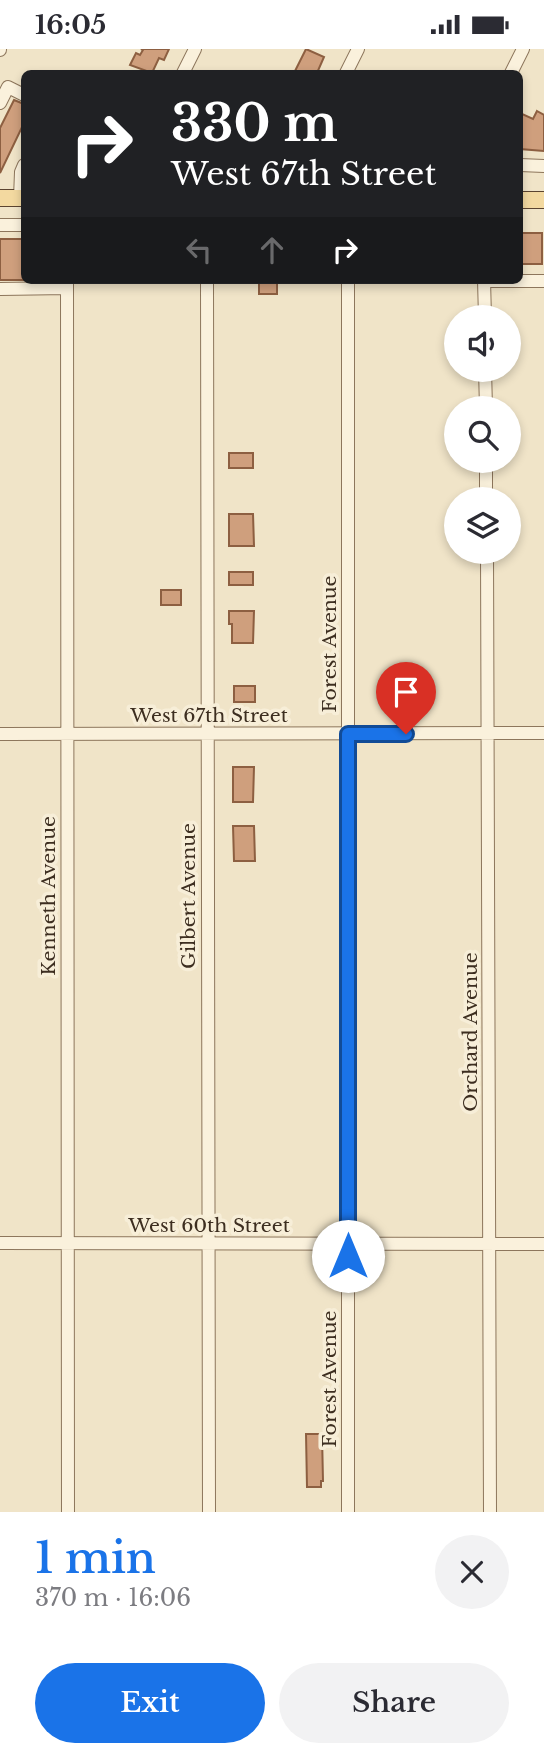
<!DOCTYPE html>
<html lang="en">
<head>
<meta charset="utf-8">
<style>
	:root { --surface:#fff; --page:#f2f2f3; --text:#2b2b33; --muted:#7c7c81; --accent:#1a73e8 }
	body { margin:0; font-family:"Libre Baskerville",serif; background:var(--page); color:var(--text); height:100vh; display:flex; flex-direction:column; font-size:26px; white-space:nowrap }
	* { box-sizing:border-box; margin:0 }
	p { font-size:23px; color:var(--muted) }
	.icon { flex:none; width:38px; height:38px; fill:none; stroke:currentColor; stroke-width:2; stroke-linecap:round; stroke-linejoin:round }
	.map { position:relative; height:1463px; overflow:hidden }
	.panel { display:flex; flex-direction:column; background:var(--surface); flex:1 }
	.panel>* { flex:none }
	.guide { position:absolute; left:21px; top:21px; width:502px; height:214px; border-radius:10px; box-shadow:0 4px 10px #0003; background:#202124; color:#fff; overflow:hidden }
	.fabs { position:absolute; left:444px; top:256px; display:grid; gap:14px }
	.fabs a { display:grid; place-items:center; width:77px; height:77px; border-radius:50%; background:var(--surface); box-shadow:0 4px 10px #0003; font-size:35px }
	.pin { position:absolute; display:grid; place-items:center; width:60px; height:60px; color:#fff; margin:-72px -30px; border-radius:50% 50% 50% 0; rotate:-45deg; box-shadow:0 0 7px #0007 }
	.pin .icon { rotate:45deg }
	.me { position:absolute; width:77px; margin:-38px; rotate:0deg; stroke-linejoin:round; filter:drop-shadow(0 0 5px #0008) }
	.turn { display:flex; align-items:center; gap:24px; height:147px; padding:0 35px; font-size:32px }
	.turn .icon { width:91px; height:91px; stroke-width:2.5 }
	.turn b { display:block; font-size:49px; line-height:60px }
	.lanes { display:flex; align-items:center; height:66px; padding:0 35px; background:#0003; justify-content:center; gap:35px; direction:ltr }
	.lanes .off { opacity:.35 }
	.round { display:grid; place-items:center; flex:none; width:74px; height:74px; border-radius:37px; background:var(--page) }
	.overview { display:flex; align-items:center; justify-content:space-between; height:119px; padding:0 35px }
	h1 { font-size:42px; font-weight:600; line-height:52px; color:var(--accent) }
	.cta { display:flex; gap:14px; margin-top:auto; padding:14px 35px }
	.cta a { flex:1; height:80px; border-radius:42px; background:var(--accent); color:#fff; font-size:28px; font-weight:600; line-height:80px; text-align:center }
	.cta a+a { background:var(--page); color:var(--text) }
	.status { display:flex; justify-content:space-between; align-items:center; height:49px; padding:0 35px; background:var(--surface); direction:ltr }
	.status svg { height:19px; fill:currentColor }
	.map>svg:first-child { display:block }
</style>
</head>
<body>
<div class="status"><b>16:05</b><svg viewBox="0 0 49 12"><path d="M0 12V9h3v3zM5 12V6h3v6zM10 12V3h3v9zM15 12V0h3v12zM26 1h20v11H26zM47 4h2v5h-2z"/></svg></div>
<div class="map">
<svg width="544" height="1463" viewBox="0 0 544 1463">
	<rect width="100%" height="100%" fill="#f0e4c8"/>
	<path fill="#cf9f7d" stroke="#8d5f41" stroke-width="2" d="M141 0H169L164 11 159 9 152 24 130 16 136 4 140 6 143 1Z
		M306 0 324 8 317 24H294Z
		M14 51 24 55V74L0 124V79Z
		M537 62 544 66V102L520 100V64L533 70Z
		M520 184H542V215H520Z
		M0 190H24V231H0Z
		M259 231H277V245H259Z
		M229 404H253V419H229Z
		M229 465H253L254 497H229Z
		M229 523H253V536H229Z
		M161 541H181V556H161Z
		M229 562H254L253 594H232V575H229Z
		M234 637H255V653H234Z
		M233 718H254L253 753H233Z
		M233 777H254L255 812H234Z
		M306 1385H322L323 1432H321V1438H307Z"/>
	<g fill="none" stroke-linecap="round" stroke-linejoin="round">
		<g stroke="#8d765c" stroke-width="14">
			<path id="minor" d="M0 1V0
				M183 24 195 0
				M346 24 358 0
				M511 24 523 0
				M0 54 8 38 24 46
				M520 116 544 117
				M20 149 21 123 24 116
				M0 176H24
				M67 231 68 1463
				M207 231 209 1463
				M348 231V1463
				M484 231 485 268
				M484 232H544
				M0 240 67 239
				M485 320 486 359
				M486 411V450
				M487 502 490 1463
				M0 685 544 684
				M0 1194 544 1195"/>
		</g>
		<g stroke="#5b4430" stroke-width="18">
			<path id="major" d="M0 149H24
				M520 151H544"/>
		</g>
		<use href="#minor" stroke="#faf1dc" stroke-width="12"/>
		<use href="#major" stroke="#f3d9a0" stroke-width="16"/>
	</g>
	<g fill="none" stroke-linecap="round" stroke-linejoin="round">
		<g stroke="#114b97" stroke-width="18">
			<path id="route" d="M348 1207V685H406"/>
		</g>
		<use href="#route" stroke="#1a73e8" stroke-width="12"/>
	</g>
	<g text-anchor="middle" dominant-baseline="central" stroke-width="7" stroke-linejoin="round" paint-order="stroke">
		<g font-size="19" fill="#3d2e20" stroke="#f7eed8">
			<text transform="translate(329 595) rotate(-90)">Forest Avenue</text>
			<text x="209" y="666">West 67th Street</text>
			<text transform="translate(48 847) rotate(-90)">Kenneth Avenue</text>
			<text transform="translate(188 847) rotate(-90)">Gilbert Avenue</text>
			<text transform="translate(470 983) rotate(-90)">Orchard Avenue</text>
			<text x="209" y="1176">West 60th Street</text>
			<text transform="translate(329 1330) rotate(-90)">Forest Avenue</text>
		</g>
	</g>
</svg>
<div class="fabs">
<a><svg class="icon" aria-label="sound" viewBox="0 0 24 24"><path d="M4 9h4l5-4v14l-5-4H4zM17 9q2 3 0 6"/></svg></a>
<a><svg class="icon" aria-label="search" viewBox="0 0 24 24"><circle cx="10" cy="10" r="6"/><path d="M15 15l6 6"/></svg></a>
<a><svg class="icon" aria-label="layers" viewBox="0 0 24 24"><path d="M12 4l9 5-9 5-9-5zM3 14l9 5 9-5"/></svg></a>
</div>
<div class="pin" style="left:406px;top:685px;background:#d93025"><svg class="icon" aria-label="arrive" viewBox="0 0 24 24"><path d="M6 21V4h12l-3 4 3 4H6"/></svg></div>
<svg class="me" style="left:348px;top:1207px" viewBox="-20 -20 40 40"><circle r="19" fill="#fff"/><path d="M0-13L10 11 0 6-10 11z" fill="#1a73e8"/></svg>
<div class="guide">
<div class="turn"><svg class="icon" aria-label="right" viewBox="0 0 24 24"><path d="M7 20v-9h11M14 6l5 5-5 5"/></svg><div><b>330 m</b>West 67th Street</div></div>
<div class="lanes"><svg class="icon off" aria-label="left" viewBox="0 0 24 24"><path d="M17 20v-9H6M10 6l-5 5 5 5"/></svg><svg class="icon off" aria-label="ahead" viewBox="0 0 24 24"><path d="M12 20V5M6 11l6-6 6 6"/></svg><svg class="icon" aria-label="right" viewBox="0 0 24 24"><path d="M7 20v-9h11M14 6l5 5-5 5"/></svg></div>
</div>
</div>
<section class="panel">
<div class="overview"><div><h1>1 min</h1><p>370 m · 16:06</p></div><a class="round"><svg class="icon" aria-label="close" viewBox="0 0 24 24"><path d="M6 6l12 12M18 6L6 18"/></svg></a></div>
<div class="cta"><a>Exit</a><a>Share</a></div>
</section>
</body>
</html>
